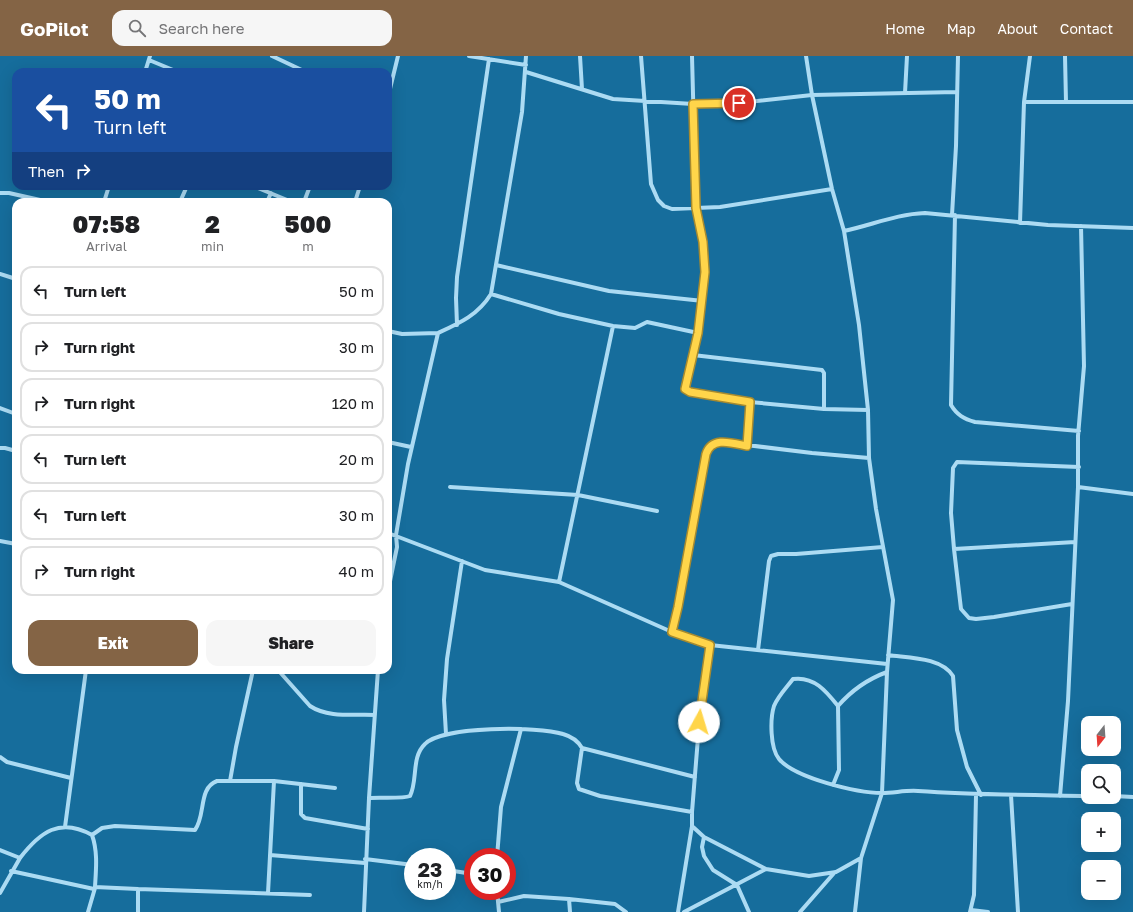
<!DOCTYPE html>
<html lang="en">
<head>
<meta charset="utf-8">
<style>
	:root { --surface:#fff; --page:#f6f6f6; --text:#202124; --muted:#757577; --line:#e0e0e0; --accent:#846445 }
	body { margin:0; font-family:"Golos Text",sans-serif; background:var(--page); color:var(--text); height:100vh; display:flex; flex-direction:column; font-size:15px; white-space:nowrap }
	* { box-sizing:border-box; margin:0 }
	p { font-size:13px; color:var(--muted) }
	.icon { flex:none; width:22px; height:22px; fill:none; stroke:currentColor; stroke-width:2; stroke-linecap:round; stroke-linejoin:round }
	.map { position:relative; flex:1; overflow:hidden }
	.panel { position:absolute; left:12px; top:142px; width:380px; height:476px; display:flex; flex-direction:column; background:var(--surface); border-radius:12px; box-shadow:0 4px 16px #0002 }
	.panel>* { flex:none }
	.banner { position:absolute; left:12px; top:12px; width:380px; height:122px; border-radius:12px; box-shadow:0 4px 16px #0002; background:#1a4fa0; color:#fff; overflow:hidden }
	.needle { width:26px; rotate:197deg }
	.buttons { position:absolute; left:1081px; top:660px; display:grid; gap:8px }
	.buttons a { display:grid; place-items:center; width:40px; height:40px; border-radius:8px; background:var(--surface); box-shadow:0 4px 16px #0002; font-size:20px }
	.speed { position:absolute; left:404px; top:792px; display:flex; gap:8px; font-size:20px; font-weight:700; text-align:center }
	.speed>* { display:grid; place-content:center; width:52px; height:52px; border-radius:50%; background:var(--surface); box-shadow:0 4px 16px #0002; line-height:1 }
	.speed small { font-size:10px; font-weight:400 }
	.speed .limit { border:6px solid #d22; background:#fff; color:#111 }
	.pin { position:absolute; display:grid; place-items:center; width:34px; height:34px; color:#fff; margin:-17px; border:2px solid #fff; border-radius:50%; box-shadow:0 1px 4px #0007 }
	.me { position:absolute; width:44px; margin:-22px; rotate:6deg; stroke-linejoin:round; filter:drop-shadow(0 0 3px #0008) }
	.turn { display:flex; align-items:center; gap:14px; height:84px; padding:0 16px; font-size:18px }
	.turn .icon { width:52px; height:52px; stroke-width:2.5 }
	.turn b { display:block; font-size:28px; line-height:34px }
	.then { display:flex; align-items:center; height:38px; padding:0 16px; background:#0003; gap:8px; font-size:15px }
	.eta { display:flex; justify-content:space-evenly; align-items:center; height:68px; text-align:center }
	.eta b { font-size:24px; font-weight:800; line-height:28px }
	.primary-button { display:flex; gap:8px; margin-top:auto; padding:8px 16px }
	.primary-button a { flex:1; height:46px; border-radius:12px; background:var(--accent); color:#fff; font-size:16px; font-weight:800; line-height:46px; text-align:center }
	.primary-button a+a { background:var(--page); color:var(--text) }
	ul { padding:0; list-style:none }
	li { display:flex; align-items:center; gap:12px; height:50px; margin:0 8px 6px; padding:0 8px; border:2px solid var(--line); border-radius:12px }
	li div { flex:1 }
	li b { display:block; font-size:15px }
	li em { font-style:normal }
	header { display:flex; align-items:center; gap:24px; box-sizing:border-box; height:56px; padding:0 20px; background:var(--accent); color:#fff }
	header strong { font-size:19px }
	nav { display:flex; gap:22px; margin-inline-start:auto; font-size:14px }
	.search { width:280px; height:36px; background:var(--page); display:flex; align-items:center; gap:10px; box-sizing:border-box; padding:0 14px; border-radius:12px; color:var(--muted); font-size:15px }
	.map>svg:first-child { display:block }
</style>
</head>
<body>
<header>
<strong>GoPilot</strong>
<div class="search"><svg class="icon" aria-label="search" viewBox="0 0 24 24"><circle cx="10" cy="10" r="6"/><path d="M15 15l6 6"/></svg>Search here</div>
<nav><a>Home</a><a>Map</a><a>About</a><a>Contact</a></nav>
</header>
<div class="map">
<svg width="1133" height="856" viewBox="0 0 1133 856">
	<rect width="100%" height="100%" fill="#166d9c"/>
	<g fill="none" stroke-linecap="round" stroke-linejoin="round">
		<path stroke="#acdbf3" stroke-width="4" d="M272 0 306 16
			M469 0 526 9
			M580 0 582 33
			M641 0 651 128 658 144 664 150 672 153 720 151 832 133
			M692 0 696 152 705 202 703 245 698 277
			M806 0 812 39 832 133 844 175 859 269 868 354 869 402 876 453 893 544 887 616 882 737 861 802 855 856
			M1065 0 1066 46
			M149 4 178 16
			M145 16 150 0
			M526 16 613 43 693 48 739 47 812 39 957 36
			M905 37 907 0
			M388 41 398 0
			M1024 46H1133
			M253 130 292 146
			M0 137H9L49 146
			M104 146 109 130
			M180 146 187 130
			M267 146 271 137
			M304 146 310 130
			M355 146 360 130
			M952 159 956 90 958 0
			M955 159 951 349C957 359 964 363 975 366L1079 375
			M1020 167 1024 46 1030 0
			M844 175C872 169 897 158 925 157L1048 169 1133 172
			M496 209 609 235 703 245
			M0 218 16 223
			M491 238 522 56 526 0
			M457 269 456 242 457 221 489 3
			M613 270 559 526 672 576 710 589 887 608
			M388 275 402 278 438 277
			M693 299 822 314 824 317V353
			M750 346 824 353 868 354
			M0 352 16 358
			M388 386 411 391
			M0 392H5L16 395
			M450 431 578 439 657 455
			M1078 431 1133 438
			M388 477 485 514 559 526
			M0 485 16 488
			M1075 486 954 493 951 457 953 412 957 406 1079 411
			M954 493 961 553 969 562 976 563 994 561 1072 548
			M388 535 397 491 396 479 408 408 438 277C460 267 478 259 491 238L559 258 613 270 635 272 647 266 698 277 685 333 690 336 750 346 747 390
			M672 576 678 551 708 390 712 387 722 386 812 397 869 402
			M758 594 769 505 771 500 778 498H796L883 491
			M888 599C908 602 941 601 953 620L957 674 967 711 981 739
			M278 614 310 650C328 662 354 658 375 659
			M887 616C868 623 851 635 838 650 826 635 814 620 793 623 787 631 778 640 774 650 770 663 770 692 779 703 795 722 857 737 882 737 894 737 906 734 918 735 975 739 1031 739 1088 740
			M446 678 444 644 447 603 462 505
			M582 692 695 721
			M0 701 7 706 71 722
			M230 725 236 691 253 614
			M301 728V758L305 762 368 773
			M833 729 839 714 838 650
			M1011 739 1018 856
			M1060 740 1068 645 1078 431V380L1084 310 1081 170
			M1114 740 1133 741
			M369 742C378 741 403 743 410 740 418 724 411 701 425 688 442 670 538 670 563 678 570 680 578 685 582 692L577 727 579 733 600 740 692 756
			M692 770 704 781 766 813 809 820 836 816 861 802
			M65 771 86 614
			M92 779 102 772 115 770 195 774C206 759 198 732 217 725H274L335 732
			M704 781 702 791 704 800 713 814 737 829 749 856
			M0 794 20 802C40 776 60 761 92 779 98 796 96 813 95 831L138 833V856
			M270 799 365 807
			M497 801 501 751 521 673
			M365 803 413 809
			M447 814 473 818
			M11 815 94 833
			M138 833 310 839
			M497 835 499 856
			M0 837 20 802
			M268 837 274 725
			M569 843 570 856
			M498 846 524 840 569 843 615 848 626 856
			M971 854 988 856
			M88 856 95 832
			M364 856 369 742 378 614
			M678 856 692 770V756L700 657 710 589
			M684 856 766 813
			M800 856 835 816
			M970 856 974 839 976 739"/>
	</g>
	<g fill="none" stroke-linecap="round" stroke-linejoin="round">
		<g stroke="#a68a30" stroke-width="10">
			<path id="route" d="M699 666 710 589 672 576 678 551 706 398C712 380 732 387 747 390L750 346 690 336 685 333 698 277 705 216 703 186 696 152 693 48 739 47"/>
		</g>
		<use href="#route" stroke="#ffd54a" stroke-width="7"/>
	</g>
</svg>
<div class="buttons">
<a><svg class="needle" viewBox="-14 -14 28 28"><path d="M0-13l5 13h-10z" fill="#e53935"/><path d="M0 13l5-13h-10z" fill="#757577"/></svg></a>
<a><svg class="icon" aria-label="search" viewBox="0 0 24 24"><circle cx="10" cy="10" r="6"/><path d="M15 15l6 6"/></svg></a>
<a>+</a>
<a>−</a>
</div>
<div class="speed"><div>23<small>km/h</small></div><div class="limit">30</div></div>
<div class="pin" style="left:739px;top:47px;background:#d93025"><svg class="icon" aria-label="arrive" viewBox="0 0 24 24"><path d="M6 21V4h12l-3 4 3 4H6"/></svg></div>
<svg class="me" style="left:699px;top:666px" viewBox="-20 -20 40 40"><circle r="19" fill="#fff"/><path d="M0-13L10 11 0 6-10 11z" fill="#ffd54a"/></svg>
<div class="banner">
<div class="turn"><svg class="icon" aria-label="left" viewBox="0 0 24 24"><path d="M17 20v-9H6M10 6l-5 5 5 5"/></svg><div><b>50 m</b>Turn left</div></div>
<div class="then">Then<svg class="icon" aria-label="right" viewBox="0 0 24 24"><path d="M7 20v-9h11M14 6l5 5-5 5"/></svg></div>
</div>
<section class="panel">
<div class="eta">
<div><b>07:58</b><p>Arrival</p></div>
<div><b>2</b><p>min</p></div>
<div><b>500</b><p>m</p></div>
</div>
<ul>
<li><svg class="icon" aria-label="left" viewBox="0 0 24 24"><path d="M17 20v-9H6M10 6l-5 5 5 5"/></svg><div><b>Turn left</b></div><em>50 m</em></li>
<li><svg class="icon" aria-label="right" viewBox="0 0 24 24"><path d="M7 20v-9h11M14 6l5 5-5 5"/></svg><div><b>Turn right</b></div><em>30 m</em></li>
<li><svg class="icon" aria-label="right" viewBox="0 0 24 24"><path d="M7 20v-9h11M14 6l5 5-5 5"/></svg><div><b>Turn right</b></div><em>120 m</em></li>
<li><svg class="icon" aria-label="left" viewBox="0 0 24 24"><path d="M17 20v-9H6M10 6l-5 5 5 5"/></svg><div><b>Turn left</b></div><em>20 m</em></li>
<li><svg class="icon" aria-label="left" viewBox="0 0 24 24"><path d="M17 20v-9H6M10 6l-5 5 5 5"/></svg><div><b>Turn left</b></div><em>30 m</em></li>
<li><svg class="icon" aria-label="right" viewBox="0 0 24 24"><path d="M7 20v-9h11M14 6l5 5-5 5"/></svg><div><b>Turn right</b></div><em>40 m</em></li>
</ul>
<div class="primary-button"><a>Exit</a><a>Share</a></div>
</section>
</div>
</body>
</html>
